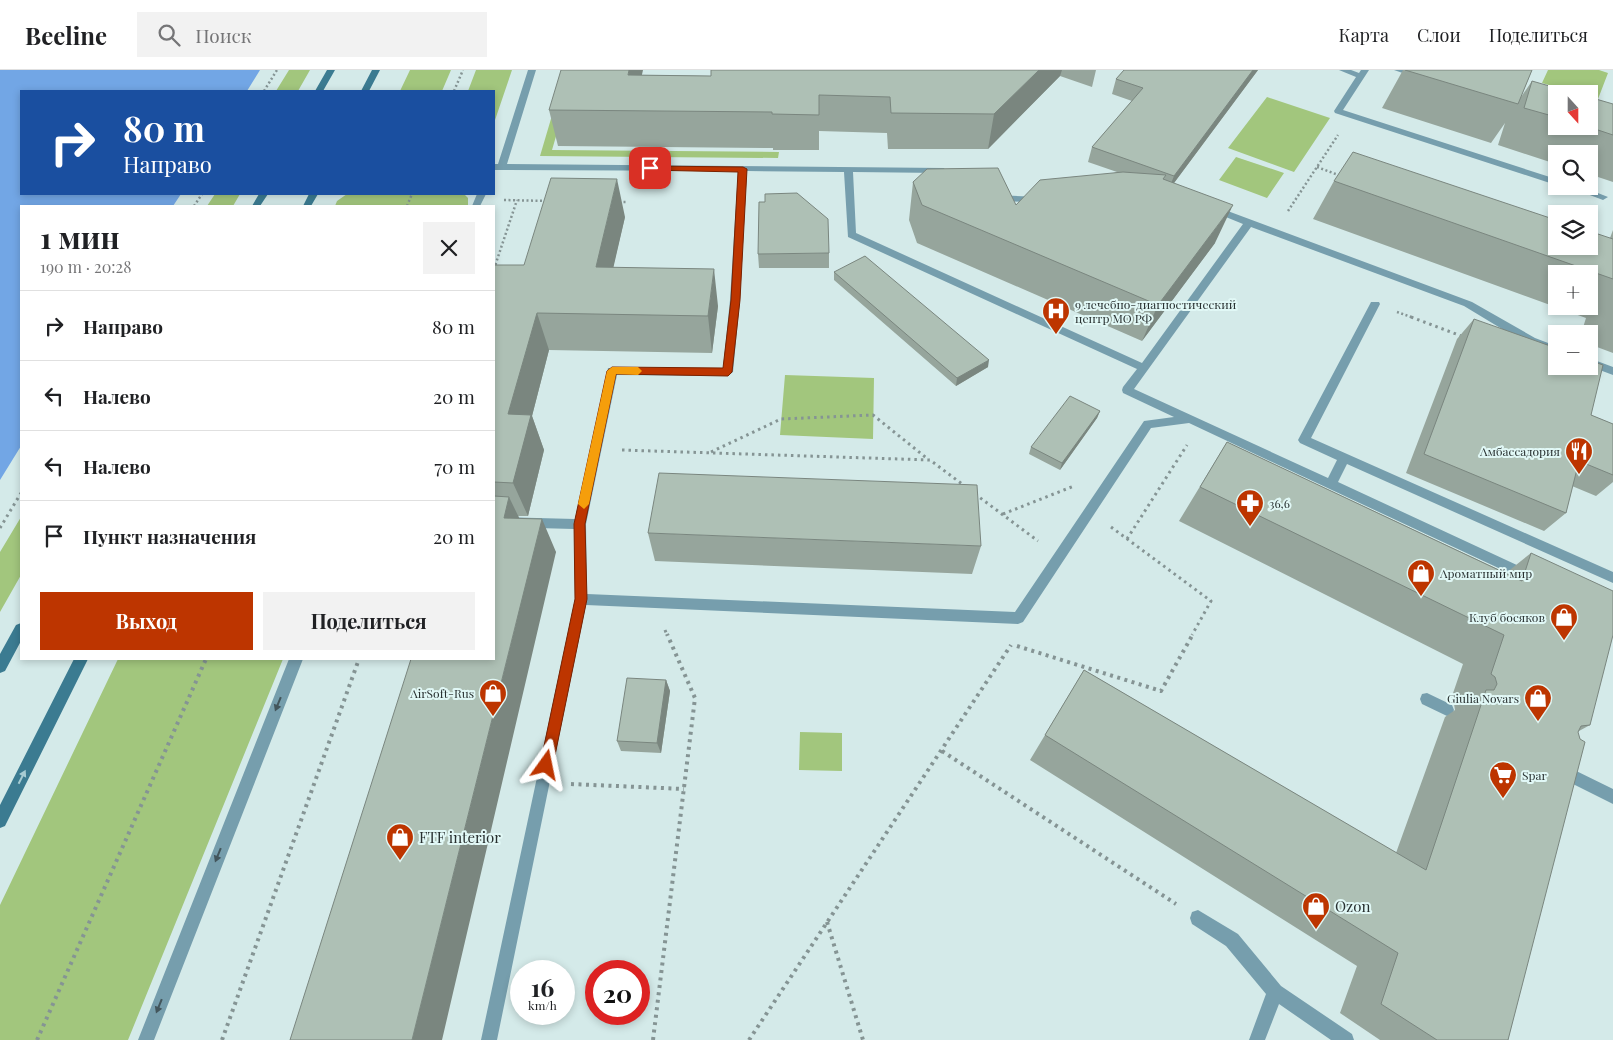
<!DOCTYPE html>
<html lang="ru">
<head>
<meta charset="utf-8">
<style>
	:root { --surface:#fff; --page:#f2f2f2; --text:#202124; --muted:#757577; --line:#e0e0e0; --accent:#bd3500 }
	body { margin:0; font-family:"Playfair Display",serif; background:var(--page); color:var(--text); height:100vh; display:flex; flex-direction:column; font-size:19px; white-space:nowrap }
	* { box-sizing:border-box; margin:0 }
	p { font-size:16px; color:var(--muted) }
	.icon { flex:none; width:28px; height:28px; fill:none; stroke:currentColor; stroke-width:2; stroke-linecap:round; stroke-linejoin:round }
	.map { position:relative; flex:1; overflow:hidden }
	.details { position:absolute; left:20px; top:135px; width:475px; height:455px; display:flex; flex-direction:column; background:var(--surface); border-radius:0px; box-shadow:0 2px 8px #0003 }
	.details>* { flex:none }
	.banner { position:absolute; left:20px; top:20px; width:475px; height:105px; border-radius:0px; box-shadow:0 2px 8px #0003; background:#1a4fa0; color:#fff; overflow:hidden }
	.needle { width:32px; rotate:159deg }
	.tools { position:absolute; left:1548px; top:15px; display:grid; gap:10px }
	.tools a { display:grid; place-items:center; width:50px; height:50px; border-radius:0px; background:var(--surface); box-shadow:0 2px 8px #0003; font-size:25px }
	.speed { position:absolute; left:510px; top:890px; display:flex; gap:10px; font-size:25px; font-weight:700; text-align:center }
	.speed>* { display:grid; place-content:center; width:65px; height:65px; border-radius:50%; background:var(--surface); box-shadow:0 2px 8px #0003; line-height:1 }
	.speed small { font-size:12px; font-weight:400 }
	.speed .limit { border:8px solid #d22; background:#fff; color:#111 }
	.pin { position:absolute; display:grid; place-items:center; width:42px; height:42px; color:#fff; margin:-21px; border-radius:10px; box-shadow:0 2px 8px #0006 }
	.me { position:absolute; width:55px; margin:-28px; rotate:12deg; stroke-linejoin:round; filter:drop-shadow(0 0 4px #0008) }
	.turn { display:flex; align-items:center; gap:18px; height:105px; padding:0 20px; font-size:22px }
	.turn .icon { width:65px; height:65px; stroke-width:2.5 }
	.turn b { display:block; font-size:35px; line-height:42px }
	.round { display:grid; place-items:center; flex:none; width:52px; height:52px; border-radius:0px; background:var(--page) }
	.overview { display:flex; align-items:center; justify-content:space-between; height:85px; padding:0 20px }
	h1 { font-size:30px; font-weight:700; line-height:38px }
	.cta { display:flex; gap:10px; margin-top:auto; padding:10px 20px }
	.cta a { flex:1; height:58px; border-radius:0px; background:var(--accent); color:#fff; font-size:20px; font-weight:700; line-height:58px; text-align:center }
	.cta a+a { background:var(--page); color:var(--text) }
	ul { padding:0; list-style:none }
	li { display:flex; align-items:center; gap:15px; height:70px; padding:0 20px; border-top:1px solid var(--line) }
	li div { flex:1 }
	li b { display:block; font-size:19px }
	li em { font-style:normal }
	header { display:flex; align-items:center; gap:30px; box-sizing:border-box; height:70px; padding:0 25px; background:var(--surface); border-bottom:1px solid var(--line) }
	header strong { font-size:24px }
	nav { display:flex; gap:28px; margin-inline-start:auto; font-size:18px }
	.search { width:350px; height:45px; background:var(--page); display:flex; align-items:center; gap:12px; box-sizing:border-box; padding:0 18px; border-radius:0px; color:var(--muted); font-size:19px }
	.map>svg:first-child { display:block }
</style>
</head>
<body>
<header>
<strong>Beeline</strong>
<div class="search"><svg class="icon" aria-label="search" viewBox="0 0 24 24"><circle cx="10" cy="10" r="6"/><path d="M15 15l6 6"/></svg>Поиск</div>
<nav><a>Карта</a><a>Слои</a><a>Поделиться</a></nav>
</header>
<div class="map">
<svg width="1613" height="970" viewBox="0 0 1613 970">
	<rect width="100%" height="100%" fill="#d4eae9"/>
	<path fill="#a2c67d" d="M289 0H310L298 21H276Z
		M410 0H451L442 21H400Z
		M476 0H512L494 53V21H468Z
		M1548 0H1599L1608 3 1598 29 1589 27V24H1579L1542 13Z
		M561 15H571L552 80 779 82 778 88 540 86Z
		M1267 27 1330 48 1294 102 1228 78Z
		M1236 87 1284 103 1267 128 1219 110Z
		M215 124H240L233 136H207Z
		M347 124H464L468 128V135L335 136 337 131Z
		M785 305 874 308 873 369 780 365Z
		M21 447V505L0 542V482Z
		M118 589H283L128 970H0V835Z
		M800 662 842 663V701L799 700Z"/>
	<path fill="#72a6e5" d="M0 0H260L247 21H21V124H181L173 136H21V376L0 410Z"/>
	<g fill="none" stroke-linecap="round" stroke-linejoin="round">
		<path stroke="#859494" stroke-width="2.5" stroke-dasharray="2 2.5" stroke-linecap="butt" d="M264 21 277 0
			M454 21 463 0
			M1317 97 1341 106
			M504 130 548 131
			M619 132H628
			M194 136 202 124
			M407 136 412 124
			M1288 141 1338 65
			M494 199 517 130
			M1397 242 1414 248"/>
		<path stroke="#859494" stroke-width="3" stroke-dasharray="2.5 4" stroke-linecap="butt" d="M1411 247 1464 267
			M622 380 930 390 966 417
			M711 382 781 349 873 345 929 390
			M975 424 1038 471
			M1003 444 1074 416
			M1111 457 1211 531 1192 565
			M0 458 21 423
			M1127 469 1187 375
			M665 560 667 565"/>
		<path stroke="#859494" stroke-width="4" stroke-dasharray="3 4.5" stroke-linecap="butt" d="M1017 576 1161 621 1193 564
			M942 681 1176 834
			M571 714 684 719
			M827 852 863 970
			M37 970 206 589
			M222 970 359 589
			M653 970 695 628 667 564
			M749 970 1011 575"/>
		<path fill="#769ead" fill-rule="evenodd" d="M528 0H536L507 94 944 98 945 100 941 103 853 102 856 163 1142 293 1243 154 1221 145 1210 144 1208 142 1213 139 1225 140 1472 232 1535 268 1556 276V284L1527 274 1464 236 1251 157 1134 319 1328 408 1337 390 1300 373 1298 370 1370 234 1371 232H1379L1380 234 1311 368 1613 502V513L1347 394 1338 412 1532 502 1534 506 1532 510 1528 511 1524 510 1189 353 1151 358 1023 552 1018 554 586 535 497 970H481L575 529 574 459 494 457V447L575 449 608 298H723L730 230 738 101 494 100V94H498ZM747 101 844 102 848 167 1137 299 1123 317 1122 320 1123 323 1174 347 1144 351 1015 542 587 524 586 454 617 305 728 306 733 302 740 230Z
			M1339 0H1351L1359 3 1361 0H1369L1343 40 1556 109V115L1335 43 1334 41 1356 7Z
			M1394 0H1406L1421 6 1417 8Z
			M1566 116H1580L1608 127 1603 130Z
			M477 124H486L480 136H472Z
			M996 125 1039 127 1044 130 1039 133 993 130 991 128Z
			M1589 288 1613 297V305L1589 296Z
			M289 589H303L154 970H138Z
			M1427 623 1452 635 1454 640 1452 645 1447 646 1422 634 1420 629 1422 624Z
			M1562 694 1613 719V734L1557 706 1555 701 1557 696Z
			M1198 840 1238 864 1281 916 1352 964 1354 970H1331L1279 934 1265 970H1249L1266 924 1226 876 1192 854 1190 848 1192 842Z"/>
		<path fill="#3b7b91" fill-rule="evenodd" d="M327 0H335L323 21H315Z
			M372 0H380L369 21H361Z
			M259 124H268L260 136H252Z
			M309 124H318L311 136H303Z
			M21 553V571L5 601 0 603V584L16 555Z
			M74 589H88L5 756 0 758V735Z"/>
	</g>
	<path fill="#96a59c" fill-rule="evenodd" d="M711 0H1096L1092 17 1060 6 988 79H888L887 63 819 61V80H773V78L558 76 549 40 642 5 711 6Z
		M1124 0H1258L1174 113 1215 173 1142 271 917 173 909 150 913 112 1016 135 1117 102 1088 92 1092 77 1132 31 1112 24 1116 9Z
		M1403 0H1532L1521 27 1532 11 1556 24V56H1589L1613 34V112L1589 104V84H1556V94L1498 75 1505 53 1491 73 1382 38Z
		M1334 111 1610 168 1613 160V283L1589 274V264H1581L1586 248 1313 149ZM1556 204H1589V236H1556Z
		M625 147 613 197 718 236 712 283 549 280 532 346 544 380 528 446H518L520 449 556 482 494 589V195H524Z
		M829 183V198H759L758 184Z
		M834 202 988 297 956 316 834 210Z
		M1474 249 1591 345 1613 354V412L1596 426 1572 416 1566 443 1544 461 1406 403 1457 269Z
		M1100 341 1097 348 1060 400 1029 384 1031 377Z
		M1227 372 1506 503 1531 483 1590 655 1579 661 1578 662 1508 970H1380L1340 943 1357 896 1030 690 1084 600 1396 783 1445 647 1455 640 1454 634 1450 632 1463 594 1179 451Z
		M648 463 981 476 972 504 655 491Z
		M666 610 670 621 661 683 621 681 617 671Z"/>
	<path fill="#7a867f" d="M629 0H643L634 41 628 5Z
		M1039 0H1062L1060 6 988 79 994 44Z
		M1253 0H1258L1168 121 1174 106Z
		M617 109 625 147 605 234 596 197Z
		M1233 135 1215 173 1142 271 1158 235Z
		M714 199 718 236 712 283 708 246Z
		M537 243 549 280 532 346 544 380 528 446 513 413 508 344Z
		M989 290 988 297 956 316 957 308Z
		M1100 341 1097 348 1060 400 1062 393Z
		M509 427 525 460 504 448Z
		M542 449 556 482 442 970H412Z
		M666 610 670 621 661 683 657 673Z"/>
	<path fill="#aec0b5" stroke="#7a867f" d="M561 0H629L628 5 711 6V0H1039L994 44 891 43 890 27 819 25V45L772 44V42L549 40Z
		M1124 0H1253L1174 106 1092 77 1143 18 1116 9Z
		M1405 0H1532L1518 34Z
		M1532 11 1577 24H1556V47L1524 38Z
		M1589 27 1613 34V65L1586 56H1589Z
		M1353 82 1556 150V176H1589V161L1613 169V209L1334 111Z
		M998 98 1016 135 1040 110 1123 102 1166 105 1163 109 1233 135 1158 235 922 135 913 112 927 99Z
		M551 108 617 109 596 197 714 199 708 246 537 243 508 344 531 345 513 413 494 412V195H524Z
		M797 123 828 149 829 183 758 184 759 132H765V124Z
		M865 186 989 290 957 308 834 202Z
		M1474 249 1556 278V296H1589V290L1603 295 1591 345 1613 354V405L1579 391 1566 443 1424 384Z
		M1070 326 1100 341 1062 393 1031 377Z
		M1227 372 1522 511 1531 483 1613 521V565L1590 655 1581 656 1578 662 1580 669 1585 672 1508 970H1437L1381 934 1398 883 1045 665 1084 600 1426 800 1486 620H1494L1497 614 1495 607 1491 604 1504 565 1200 417Z
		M659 403 977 415 981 476 648 463Z
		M494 426 509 427 504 448 542 449 412 970H290L411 589H494Z
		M627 608 666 610 657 673 617 671Z"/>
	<defs><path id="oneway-solid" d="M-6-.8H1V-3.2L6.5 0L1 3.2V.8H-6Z" transform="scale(1.25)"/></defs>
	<g fill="#43565c">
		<use href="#oneway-solid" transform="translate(278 634) rotate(112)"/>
		<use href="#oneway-solid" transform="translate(218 785) rotate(112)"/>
		<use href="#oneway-solid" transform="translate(159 936) rotate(112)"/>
	</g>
	<use fill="#a7ccd3" href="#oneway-solid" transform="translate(22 707) rotate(-63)"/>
	<path fill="#bd3500" stroke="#7b2200" d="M650 96 743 97 747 99 740 230 732 302 728 306 616 304 585 454 587 529 553 695 551 699 546 701 542 699 540 695 575 529 574 454 607 301 612 297 723 298 731 230 738 102 647 100 645 98Z"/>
	<path fill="#f59e0b" d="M612 297H638L642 301 638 305 616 304 589 434 584 439 578 434 607 301Z"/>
	<defs>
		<g id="hospital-pin" transform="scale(1.4375)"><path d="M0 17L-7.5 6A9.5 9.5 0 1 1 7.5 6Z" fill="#bd3500" stroke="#e1f8f6"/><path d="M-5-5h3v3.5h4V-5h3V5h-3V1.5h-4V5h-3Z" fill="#fff"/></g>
		<g id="restaurant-pin" transform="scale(1.4375)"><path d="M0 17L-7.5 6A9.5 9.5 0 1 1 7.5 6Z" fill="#bd3500" stroke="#e1f8f6"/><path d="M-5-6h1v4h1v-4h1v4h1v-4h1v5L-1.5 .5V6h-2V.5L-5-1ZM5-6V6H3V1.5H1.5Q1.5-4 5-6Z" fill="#fff"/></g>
		<g id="pharmacy-pin" transform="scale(1.4375)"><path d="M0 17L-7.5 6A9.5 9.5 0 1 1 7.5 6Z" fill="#bd3500" stroke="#e1f8f6"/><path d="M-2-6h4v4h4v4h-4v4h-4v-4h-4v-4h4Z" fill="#fff"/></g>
		<g id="shop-pin" transform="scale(1.4375)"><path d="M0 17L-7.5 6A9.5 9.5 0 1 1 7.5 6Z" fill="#bd3500" stroke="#e1f8f6"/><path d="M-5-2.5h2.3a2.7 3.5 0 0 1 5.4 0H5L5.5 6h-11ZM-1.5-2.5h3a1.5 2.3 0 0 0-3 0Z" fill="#fff"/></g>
		<g id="supermarket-pin" transform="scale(1.4375)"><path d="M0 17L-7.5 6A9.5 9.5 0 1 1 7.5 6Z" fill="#bd3500" stroke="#e1f8f6"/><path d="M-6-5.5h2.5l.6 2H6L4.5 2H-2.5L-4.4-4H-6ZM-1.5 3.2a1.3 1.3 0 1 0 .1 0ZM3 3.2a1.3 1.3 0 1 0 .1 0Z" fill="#fff"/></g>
	</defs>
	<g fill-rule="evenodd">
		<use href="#hospital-pin" x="1056" y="241"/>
		<use href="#restaurant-pin" x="1579" y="381"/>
		<use href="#pharmacy-pin" x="1250" y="433"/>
		<use href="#shop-pin" x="1421" y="503"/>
		<use href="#shop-pin" x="1564" y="547"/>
		<use href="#shop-pin" x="493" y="623"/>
		<use href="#shop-pin" x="1538" y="628"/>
		<use href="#supermarket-pin" x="1503" y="705"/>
		<use href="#shop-pin" x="400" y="767"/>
		<use href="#shop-pin" x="1316" y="836"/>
	</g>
	<g text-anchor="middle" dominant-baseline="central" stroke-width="4" stroke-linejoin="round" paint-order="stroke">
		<g font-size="12" fill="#283030" stroke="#e1f8f6" text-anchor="start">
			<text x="1075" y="234">9 лечебно-диагностический<tspan x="1075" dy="14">центр МО РФ</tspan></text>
			<text x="1560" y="381" text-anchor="end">Амбассадория</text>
			<text x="1269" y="433">36,6</text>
			<text x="1440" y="503">Ароматный мир</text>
			<text x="1545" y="547" text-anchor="end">Клуб босяков</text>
			<text x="474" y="623" text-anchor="end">AirSoft-Rus</text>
			<text x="1519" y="628" text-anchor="end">Giulia Novars</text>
			<text x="1522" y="705">Spar</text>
		</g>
		<g font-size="15" fill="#283030" stroke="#e1f8f6" text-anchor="start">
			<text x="419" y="767">FTF interior</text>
			<text x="1335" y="836">Ozon</text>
		</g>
	</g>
</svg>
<div class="tools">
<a><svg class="needle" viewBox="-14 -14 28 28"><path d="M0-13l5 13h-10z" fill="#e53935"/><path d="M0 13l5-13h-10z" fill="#757577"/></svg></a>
<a><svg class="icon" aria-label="search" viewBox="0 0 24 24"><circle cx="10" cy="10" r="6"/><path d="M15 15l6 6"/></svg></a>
<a><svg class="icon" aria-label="layers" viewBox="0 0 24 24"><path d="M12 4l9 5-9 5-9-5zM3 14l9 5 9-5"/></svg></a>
<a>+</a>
<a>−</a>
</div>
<div class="speed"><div>16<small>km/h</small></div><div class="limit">20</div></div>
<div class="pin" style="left:650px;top:98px;background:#d93025"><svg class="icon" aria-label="arrive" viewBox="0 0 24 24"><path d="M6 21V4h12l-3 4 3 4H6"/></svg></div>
<svg class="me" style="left:546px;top:695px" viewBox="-20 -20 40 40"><path d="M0-17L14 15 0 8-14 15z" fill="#bd3500" stroke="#fff" stroke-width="4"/></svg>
<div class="banner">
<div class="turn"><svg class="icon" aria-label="right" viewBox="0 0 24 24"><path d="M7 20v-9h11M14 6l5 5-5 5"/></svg><div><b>80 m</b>Направо</div></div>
</div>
<section class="details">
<div class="overview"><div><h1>1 мин</h1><p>190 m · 20:28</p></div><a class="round"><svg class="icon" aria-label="close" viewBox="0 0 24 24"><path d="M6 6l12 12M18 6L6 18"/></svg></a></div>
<ul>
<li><svg class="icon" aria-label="right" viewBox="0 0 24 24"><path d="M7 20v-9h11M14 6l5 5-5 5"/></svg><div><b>Направо</b></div><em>80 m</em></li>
<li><svg class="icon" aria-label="left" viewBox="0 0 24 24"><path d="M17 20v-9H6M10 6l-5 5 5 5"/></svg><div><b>Налево</b></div><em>20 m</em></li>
<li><svg class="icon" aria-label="left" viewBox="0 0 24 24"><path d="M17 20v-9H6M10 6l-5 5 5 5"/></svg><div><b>Налево</b></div><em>70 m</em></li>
<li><svg class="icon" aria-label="arrive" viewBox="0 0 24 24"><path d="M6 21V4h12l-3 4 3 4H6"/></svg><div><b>Пункт назначения</b></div><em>20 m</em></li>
</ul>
<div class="cta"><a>Выход</a><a>Поделиться</a></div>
</section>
</div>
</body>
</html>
